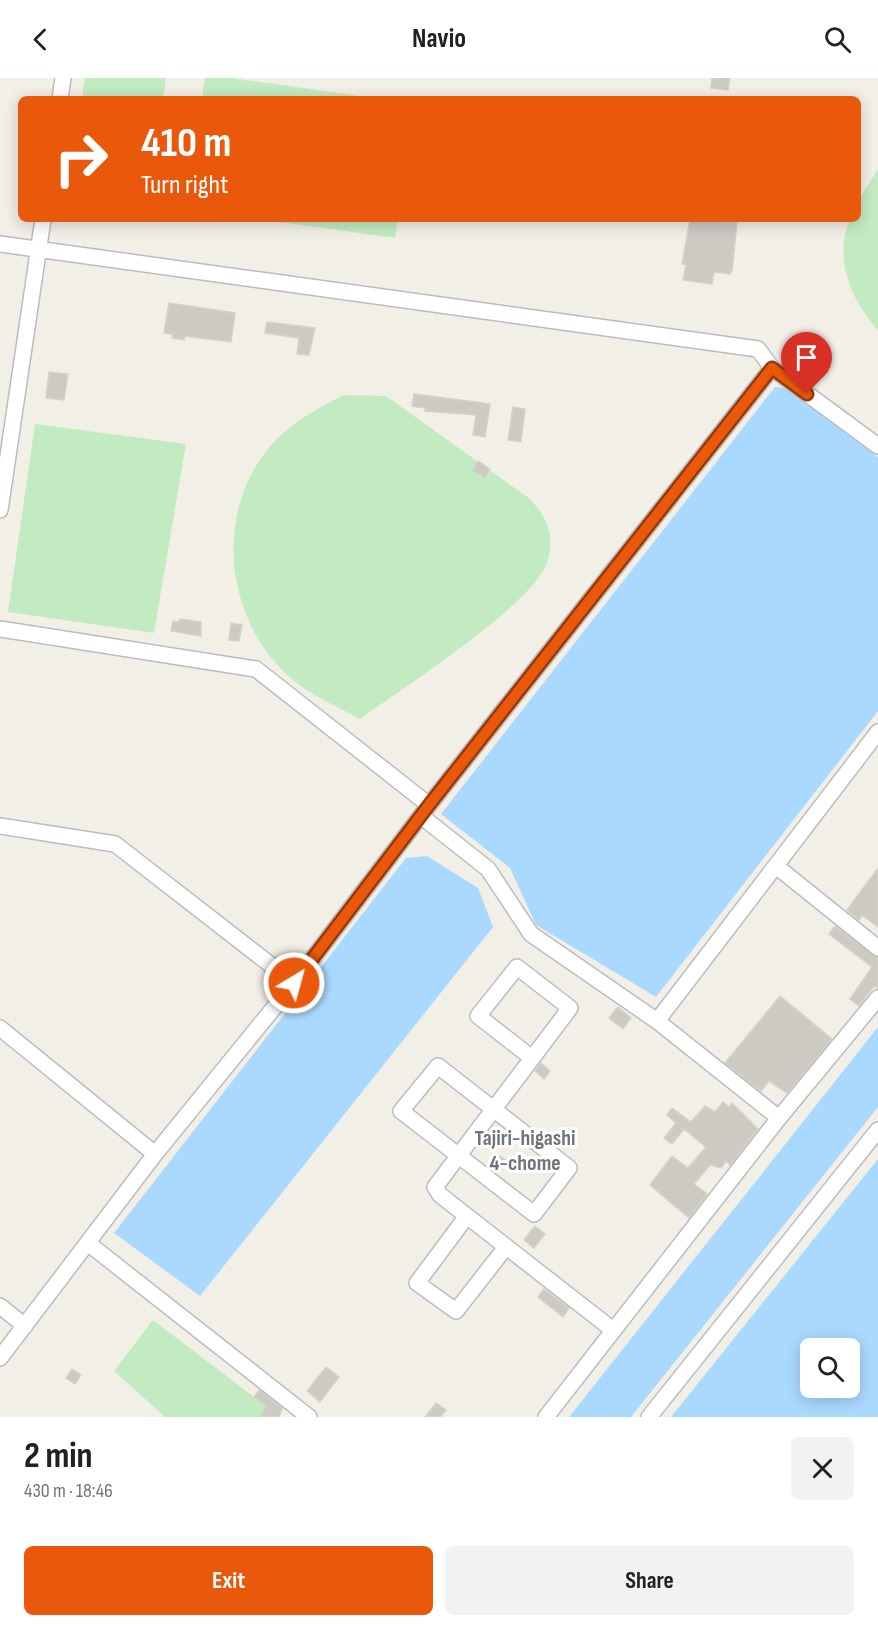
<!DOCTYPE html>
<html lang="en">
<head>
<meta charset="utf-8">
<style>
	:root { --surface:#fff; --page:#f2f2f2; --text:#202124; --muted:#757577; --accent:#ea580c }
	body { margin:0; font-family:"Sofia Sans Condensed",sans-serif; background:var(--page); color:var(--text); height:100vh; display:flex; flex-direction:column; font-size:22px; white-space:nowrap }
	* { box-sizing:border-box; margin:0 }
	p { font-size:20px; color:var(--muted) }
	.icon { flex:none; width:33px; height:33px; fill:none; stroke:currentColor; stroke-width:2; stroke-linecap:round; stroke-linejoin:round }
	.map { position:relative; height:1339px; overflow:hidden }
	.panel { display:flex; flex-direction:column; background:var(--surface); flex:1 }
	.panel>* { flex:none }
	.guide { position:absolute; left:18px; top:18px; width:843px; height:126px; border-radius:9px; box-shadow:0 3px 15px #0003; background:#ea580c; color:#fff; overflow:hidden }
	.fabs { position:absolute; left:800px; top:1260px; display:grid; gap:12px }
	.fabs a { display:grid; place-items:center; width:60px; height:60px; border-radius:9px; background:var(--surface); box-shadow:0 3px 15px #0003; font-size:30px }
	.pin { position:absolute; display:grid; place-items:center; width:51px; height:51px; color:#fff; margin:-62px -26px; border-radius:50% 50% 50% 0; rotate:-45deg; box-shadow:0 0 6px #0007 }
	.pin .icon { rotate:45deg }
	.me { position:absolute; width:66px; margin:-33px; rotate:37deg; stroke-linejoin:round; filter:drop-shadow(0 0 4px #0008) }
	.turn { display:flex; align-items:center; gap:21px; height:126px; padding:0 24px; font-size:27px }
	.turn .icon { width:78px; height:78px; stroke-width:2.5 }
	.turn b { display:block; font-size:42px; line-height:51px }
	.round { display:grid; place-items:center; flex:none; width:63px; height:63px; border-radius:9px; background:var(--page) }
	.overview { display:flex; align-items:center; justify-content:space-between; height:102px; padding:0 24px }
	h1 { font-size:36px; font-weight:700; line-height:45px }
	.button { display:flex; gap:12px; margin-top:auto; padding:12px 24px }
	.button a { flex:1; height:69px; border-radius:9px; background:var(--accent); color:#fff; font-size:24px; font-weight:700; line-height:69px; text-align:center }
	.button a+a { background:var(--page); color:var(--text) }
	header { display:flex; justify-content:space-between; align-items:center; height:78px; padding:0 24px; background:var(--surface); font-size:27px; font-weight:700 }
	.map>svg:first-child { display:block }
</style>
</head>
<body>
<header><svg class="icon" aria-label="back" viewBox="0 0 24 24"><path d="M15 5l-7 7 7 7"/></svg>Navio<svg class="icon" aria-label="search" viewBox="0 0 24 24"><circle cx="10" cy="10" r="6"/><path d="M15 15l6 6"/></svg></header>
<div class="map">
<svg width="878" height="1339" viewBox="0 0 878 1339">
	<rect width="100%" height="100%" fill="#f2efe7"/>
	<path fill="#c2ebc2" d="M85 0H166L163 21H82Z
		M205 0H232L380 21H202Z
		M878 91V252C851 222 833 181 850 141H858V123Z
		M259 141H398L395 160Z
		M343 317 386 318 530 421C548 440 556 461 546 487 528 530 401 611 360 641 338 629 312 618 293 602 228 547 213 445 264 376 284 348 314 333 343 317Z
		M35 346 186 366 154 555 8 534Z
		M153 1242 266 1328 261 1339H165L114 1293Z"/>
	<path fill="#aad9ff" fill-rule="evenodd" d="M775 309 786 310 878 379V633L656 919 536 847 510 790 441 736Z
		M427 778 478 810 493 849 200 1218 114 1155 406 780Z
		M878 949V1029L631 1339H569Z
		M878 1081V1339H671ZM849 1270V1310H810V1270Z"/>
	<path fill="#cdcac4" stroke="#d7d2c5" stroke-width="1.5" d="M712 0H730L728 12 711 10Z
		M690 141 737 145 732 193 730 196 714 194 712 206 683 202 686 187 682 186Z
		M169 225 235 235 231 264 185 258 184 262 172 260V256L164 255Z
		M267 244 315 250 309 277 297 276 299 260 265 255Z
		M49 294 68 296 64 322 46 320Z
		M414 316 490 326 485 359 473 357 476 337 425 333V330L412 328Z
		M513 329 525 331 521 364 508 362Z
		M478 383 490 391 485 400 473 392Z
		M180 541 201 544V558L171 553 173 543 179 544Z
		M231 545 242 547 239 563 229 562Z
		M878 790V849L862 837 859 842 847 832Z
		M835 848 878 880V910L874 908 859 928 850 921 872 889 829 856Z
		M780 918 832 961 787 1015 769 1003 761 1013 725 985Z
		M618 929 631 940 623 951 609 940Z
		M541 985 550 993 544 1001 535 993Z
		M723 1024 729 1029 732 1025 758 1051 730 1087 726 1083 721 1090 710 1087 694 1106 707 1116 689 1140 650 1107 672 1078 688 1090 706 1069 684 1051 672 1066 664 1060 676 1045 667 1037 672 1030 691 1044 705 1028 715 1034Z
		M498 1077 507 1083 500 1092 491 1085Z
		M535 1148 545 1156 534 1170 524 1162Z
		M544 1211 569 1230 563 1239 538 1219Z
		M326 1289 339 1299 320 1324 307 1313Z
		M72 1291 81 1297 75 1306 66 1300Z
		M259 1312 282 1330 279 1339H261L266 1328 254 1319Z
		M436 1325 446 1332 440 1339H425Z"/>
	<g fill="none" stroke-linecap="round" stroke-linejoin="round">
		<g stroke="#b9bdc1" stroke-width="18">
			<path id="minor" d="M60 21 63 0
				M0 166 758 271 772 290 878 368
				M0 432 43 141
				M0 551 256 591 429 727
				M421 738 488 791 531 856 657 943 779 1040
				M0 748 115 766 294 905
				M776 788 878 870
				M657 943 878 654
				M0 950 155 1076
				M532 980 478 938 517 889 570 930 435 1109 440 1117 613 1252
				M438 988 569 1090 534 1136 401 1033Z
				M467 1138 417 1205 456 1233 506 1169
				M89 1166 309 1339
				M0 1228 25 1248
				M0 1280 155 1076 294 905 429 727 772 290
				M546 1339 779 1040 878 920
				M649 1339 878 1052"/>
		</g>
		<use href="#minor" stroke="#fff" stroke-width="15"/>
	</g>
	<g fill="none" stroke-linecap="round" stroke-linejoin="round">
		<g stroke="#983908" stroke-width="15">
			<path id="route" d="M294 905 429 727 772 290 807 316"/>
		</g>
		<use href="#route" stroke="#ea580c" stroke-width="10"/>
	</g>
	<g text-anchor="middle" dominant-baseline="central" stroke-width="6" stroke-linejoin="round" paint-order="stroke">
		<g font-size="22" font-weight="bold" fill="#6f757b" stroke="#fff">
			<text x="525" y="1060">Tajiri-higashi<tspan x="525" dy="25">4-chome</tspan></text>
		</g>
	</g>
</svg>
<div class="fabs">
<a><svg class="icon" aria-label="search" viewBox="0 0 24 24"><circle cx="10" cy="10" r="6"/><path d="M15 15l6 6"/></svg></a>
</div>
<div class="pin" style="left:807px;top:316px;background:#d93025"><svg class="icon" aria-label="arrive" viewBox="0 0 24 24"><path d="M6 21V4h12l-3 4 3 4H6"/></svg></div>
<svg class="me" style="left:294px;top:905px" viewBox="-20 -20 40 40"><circle r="17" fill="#ea580c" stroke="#fff" stroke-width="3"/><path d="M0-11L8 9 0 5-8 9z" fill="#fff"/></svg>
<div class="guide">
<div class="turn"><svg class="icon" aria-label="right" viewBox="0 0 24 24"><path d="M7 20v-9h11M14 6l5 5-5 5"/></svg><div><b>410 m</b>Turn right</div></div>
</div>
</div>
<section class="panel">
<div class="overview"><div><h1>2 min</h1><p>430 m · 18:46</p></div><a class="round"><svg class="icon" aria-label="close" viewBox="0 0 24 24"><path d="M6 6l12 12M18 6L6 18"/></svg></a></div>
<div class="button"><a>Exit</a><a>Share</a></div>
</section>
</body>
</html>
